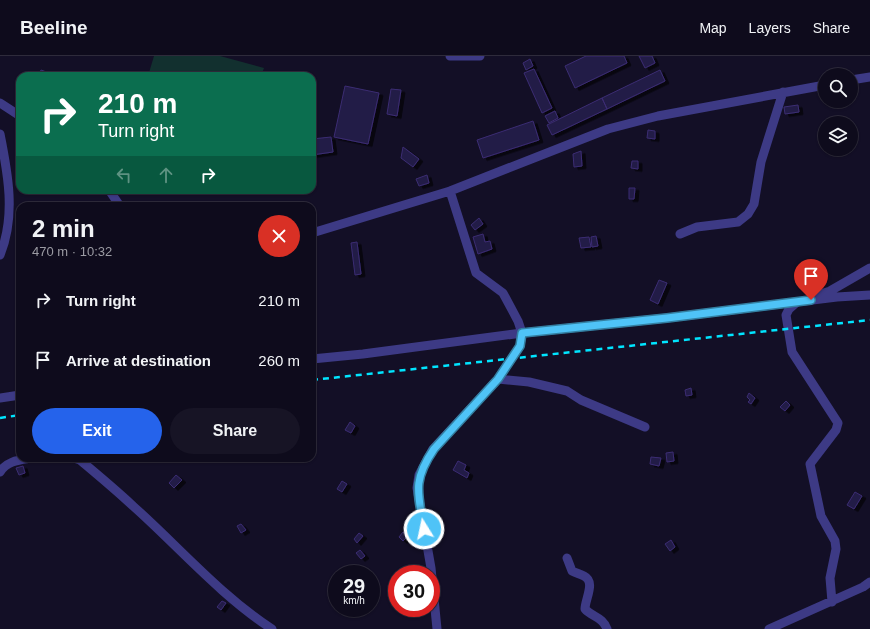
<!DOCTYPE html>
<html lang="en">
<head>
<meta charset="utf-8">
<style>
	:root { --surface:#0e0b1c; --page:#171425; --text:#f1f3f6; --muted:#9b9ba3; --line:#2e2b3b; --accent:#2563eb }
	body { margin:0; font-family:Arial,sans-serif; background:var(--page); color:var(--text); height:100vh; display:flex; flex-direction:column; font-size:15px; white-space:nowrap }
	* { box-sizing:border-box; margin:0 }
	p { font-size:13px; color:var(--muted) }
	.icon { flex:none; width:22px; height:22px; fill:none; stroke:currentColor; stroke-width:2; stroke-linecap:round; stroke-linejoin:round }
	.map { position:relative; flex:1; overflow:hidden }
	.panel { position:absolute; left:16px; top:146px; width:300px; height:260px; display:flex; flex-direction:column; background:var(--surface); border-radius:12px; box-shadow:0 1px 3px #0004,0 0 0 1px var(--line) }
	.panel>* { flex:none }
	.top-card { position:absolute; left:16px; top:16px; width:300px; height:122px; border-radius:12px; box-shadow:0 1px 3px #0004,0 0 0 1px var(--line); background:#0b6e4f; color:#fff; overflow:hidden }
	.buttons { position:absolute; left:818px; top:12px; display:grid; gap:8px }
	.buttons a { display:grid; place-items:center; width:40px; height:40px; border-radius:50%; background:var(--surface); box-shadow:0 1px 3px #0004,0 0 0 1px var(--line); font-size:20px }
	.speed { position:absolute; left:328px; top:509px; display:flex; gap:8px; font-size:20px; font-weight:700; text-align:center }
	.speed>* { display:grid; place-content:center; width:52px; height:52px; border-radius:50%; background:var(--surface); box-shadow:0 1px 3px #0004,0 0 0 1px var(--line); line-height:1 }
	.speed small { font-size:10px; font-weight:400 }
	.speed .limit { border:6px solid #d22; background:#fff; color:#111 }
	.pin { position:absolute; display:grid; place-items:center; width:34px; height:34px; color:#fff; margin:-41px -17px; border-radius:50% 50% 50% 0; rotate:-45deg; box-shadow:0 0 4px #0007 }
	.pin .icon { rotate:45deg }
	.me { position:absolute; width:44px; margin:-22px; rotate:350deg; stroke-linejoin:round; filter:drop-shadow(0 0 3px #0008) }
	.turn { display:flex; align-items:center; gap:14px; height:84px; padding:0 16px; font-size:18px }
	.turn .icon { width:52px; height:52px; stroke-width:2.5 }
	.turn b { display:block; font-size:28px; line-height:34px }
	.lanes { display:flex; align-items:center; height:38px; padding:0 16px; background:#0003; justify-content:center; gap:20px; direction:ltr }
	.lanes .off { opacity:.35 }
	.round { display:grid; place-items:center; flex:none; width:42px; height:42px; border-radius:21px; background:var(--page) }
	.headline { display:flex; align-items:center; justify-content:space-between; height:68px; padding:0 16px }
	h1 { font-size:24px; font-weight:700; line-height:30px }
	.primary-button { display:flex; gap:8px; margin-top:auto; padding:8px 16px }
	.primary-button a { flex:1; height:46px; border-radius:24px; background:var(--accent); color:#fff; font-size:16px; font-weight:700; line-height:46px; text-align:center }
	.primary-button a+a { background:var(--page); color:var(--text) }
	ul { padding:0; list-style:none }
	li { display:flex; align-items:center; gap:12px; height:60px; padding:0 16px }
	li div { flex:1 }
	li b { display:block; font-size:15px }
	li em { font-style:normal }
	header { display:flex; align-items:center; gap:24px; box-sizing:border-box; height:56px; padding:0 20px; background:var(--surface); border-bottom:1px solid var(--line) }
	header strong { font-size:19px }
	nav { display:flex; gap:22px; margin-inline-start:auto; font-size:14px }
	.map>svg:first-child { display:block }
</style>
</head>
<body>
<header>
<strong>Beeline</strong>
<nav><a>Map</a><a>Layers</a><a>Share</a></nav>
</header>
<div class="map">
<svg width="870" height="573" viewBox="0 0 870 573">
	<defs>
		<filter id="shadow"><feDropShadow dx="4" dy="2.5" stdDeviation="0" flood-color="#0009"/></filter>
	</defs>
	<rect width="100%" height="100%" fill="#130f26"/>
	<path fill="#12302f" d="M154 0H220L264 12 261 20H148Z"/>
	<path fill="#241b47" stroke="#3b2d73" filter="url(#shadow)" d="M586 0H624L627 7 575 32 565 10Z
		M639 0H652L655 7 645 12Z
		M530 3 533 10 526 14 523 7Z
		M534 13 552 52 542 57 524 17Z
		M41 14 52 18 51 20 39 19Z
		M660 14 665 25 607 53 602 42Z
		M345 30 379 37 368 88 334 81Z
		M391 33 401 34 397 60 387 58Z
		M602 42 607 53 552 79 547 69Z
		M798 49 799 56 785 58 784 51Z
		M555 55 558 62 549 67 545 60Z
		M533 65 539 84 483 102 477 84Z
		M648 74 655 75V83L647 82Z
		M331 81 333 96 312 99V83Z
		M403 91 419 103 413 111 401 102Z
		M581 95 582 110 574 111 573 98Z
		M632 105H638V113L631 112Z
		M427 119 429 127 419 130 416 123Z
		M629 132H635L634 143H629Z
		M479 162 483 168 475 174 471 169Z
		M483 178 485 186 490 185 492 193 478 198 473 181Z
		M596 180 598 190 592 191 591 181Z
		M589 181 591 191 581 192 579 182Z
		M357 186 361 218 355 219 351 187Z
		M659 224 667 227 658 248 650 244Z
		M691 332 692 339 686 340 685 334Z
		M749 337 755 342 751 348 748 346 750 344 747 341Z
		M786 345 790 349 785 355 780 351Z
		M350 366 355 370 351 377 345 374Z
		M673 396 674 405 667 406 666 397Z
		M651 401 661 402 659 410 650 408Z
		M458 405 466 409 464 414 469 417 467 422 453 414Z
		M23 410 25 417 19 419 16 412Z
		M176 419 182 424 174 432 169 427Z
		M342 425 347 428 342 436 337 433Z
		M855 436 862 440 854 453 847 449Z
		M241 468 246 474 241 477 237 470Z
		M403 476 408 480 403 485 399 481Z
		M359 477 363 480 357 487 354 483Z
		M671 484 675 491 670 495 665 488Z
		M360 494 365 500 361 503 356 497Z
		M222 545 226 547 221 554 217 551Z"/>
	<g fill="none" stroke-linecap="round" stroke-linejoin="round">
		<path stroke="#3d3a85" stroke-width="9" d="M450 0H480
			M851 24 870 21
			M0 47 20 60
			M0 78C8 118 16 160 0 199
			M109 134 120 150
			M312 177 450 135 608 73 658 60 825 29
			M680 178 697 171 738 166 748 158 754 148 761 106 783 36
			M818 239 830 235 870 212
			M797 246 789 253 786 259 792 296 838 367 836 374 810 408 821 460 835 485 836 493 830 522 832 546
			M312 303 363 298 522 277 667 262 837 241 870 239
			M498 323 529 326 567 335 581 344 645 371
			M0 342 20 339
			M74 402 80 404C98 419 116 434 133 450 179 491 220 539 272 573
			M0 416C7 405 19 404 31 402
			M567 502 572 515C576 517 580 518 584 520 596 526 585 543 585 553 592 561 603 561 607 573
			M437 573 431 512 417 432 419 419 433 393 498 323 520 290 522 277 518 265 503 237 476 217 450 135
			M769 573 863 531 870 526"/>
		<path stroke="#00e5ff" stroke-width="2.5" stroke-dasharray="6 5" stroke-linecap="butt" d="M312 324 870 264
			M0 362 20 359"/>
	</g>
	<g fill="none" stroke-linecap="round" stroke-linejoin="round">
		<g stroke="#337fa1" stroke-width="10">
			<path id="route" d="M424 473C418 437 412 425 434 393L498 323 520 290 522 277 667 262 811 244"/>
		</g>
		<use href="#route" stroke="#4fc3f7" stroke-width="7"/>
	</g>
</svg>
<div class="buttons">
<a><svg class="icon" aria-label="search" viewBox="0 0 24 24"><circle cx="10" cy="10" r="6"/><path d="M15 15l6 6"/></svg></a>
<a><svg class="icon" aria-label="layers" viewBox="0 0 24 24"><path d="M12 4l9 5-9 5-9-5zM3 14l9 5 9-5"/></svg></a>
</div>
<div class="speed"><div>29<small>km/h</small></div><div class="limit">30</div></div>
<div class="pin" style="left:811px;top:244px;background:#d93025"><svg class="icon" aria-label="arrive" viewBox="0 0 24 24"><path d="M6 21V4h12l-3 4 3 4H6"/></svg></div>
<svg class="me" style="left:424px;top:473px" viewBox="-20 -20 40 40"><circle r="17" fill="#4fc3f7" stroke="#fff" stroke-width="3"/><path d="M0-11L8 9 0 5-8 9z" fill="#fff"/></svg>
<div class="top-card">
<div class="turn"><svg class="icon" aria-label="right" viewBox="0 0 24 24"><path d="M7 20v-9h11M14 6l5 5-5 5"/></svg><div><b>210 m</b>Turn right</div></div>
<div class="lanes"><svg class="icon off" aria-label="left" viewBox="0 0 24 24"><path d="M17 20v-9H6M10 6l-5 5 5 5"/></svg><svg class="icon off" aria-label="ahead" viewBox="0 0 24 24"><path d="M12 20V5M6 11l6-6 6 6"/></svg><svg class="icon" aria-label="right" viewBox="0 0 24 24"><path d="M7 20v-9h11M14 6l5 5-5 5"/></svg></div>
</div>
<section class="panel">
<div class="headline"><div><h1>2 min</h1><p>470 m · 10:32</p></div><a class="round" style="background:#d93025;color:#fff"><svg class="icon" aria-label="close" viewBox="0 0 24 24"><path d="M6 6l12 12M18 6L6 18"/></svg></a></div>
<ul>
<li><svg class="icon" aria-label="right" viewBox="0 0 24 24"><path d="M7 20v-9h11M14 6l5 5-5 5"/></svg><div><b>Turn right</b></div><em>210 m</em></li>
<li><svg class="icon" aria-label="arrive" viewBox="0 0 24 24"><path d="M6 21V4h12l-3 4 3 4H6"/></svg><div><b>Arrive at destination</b></div><em>260 m</em></li>
</ul>
<div class="primary-button"><a>Exit</a><a>Share</a></div>
</section>
</div>
</body>
</html>
